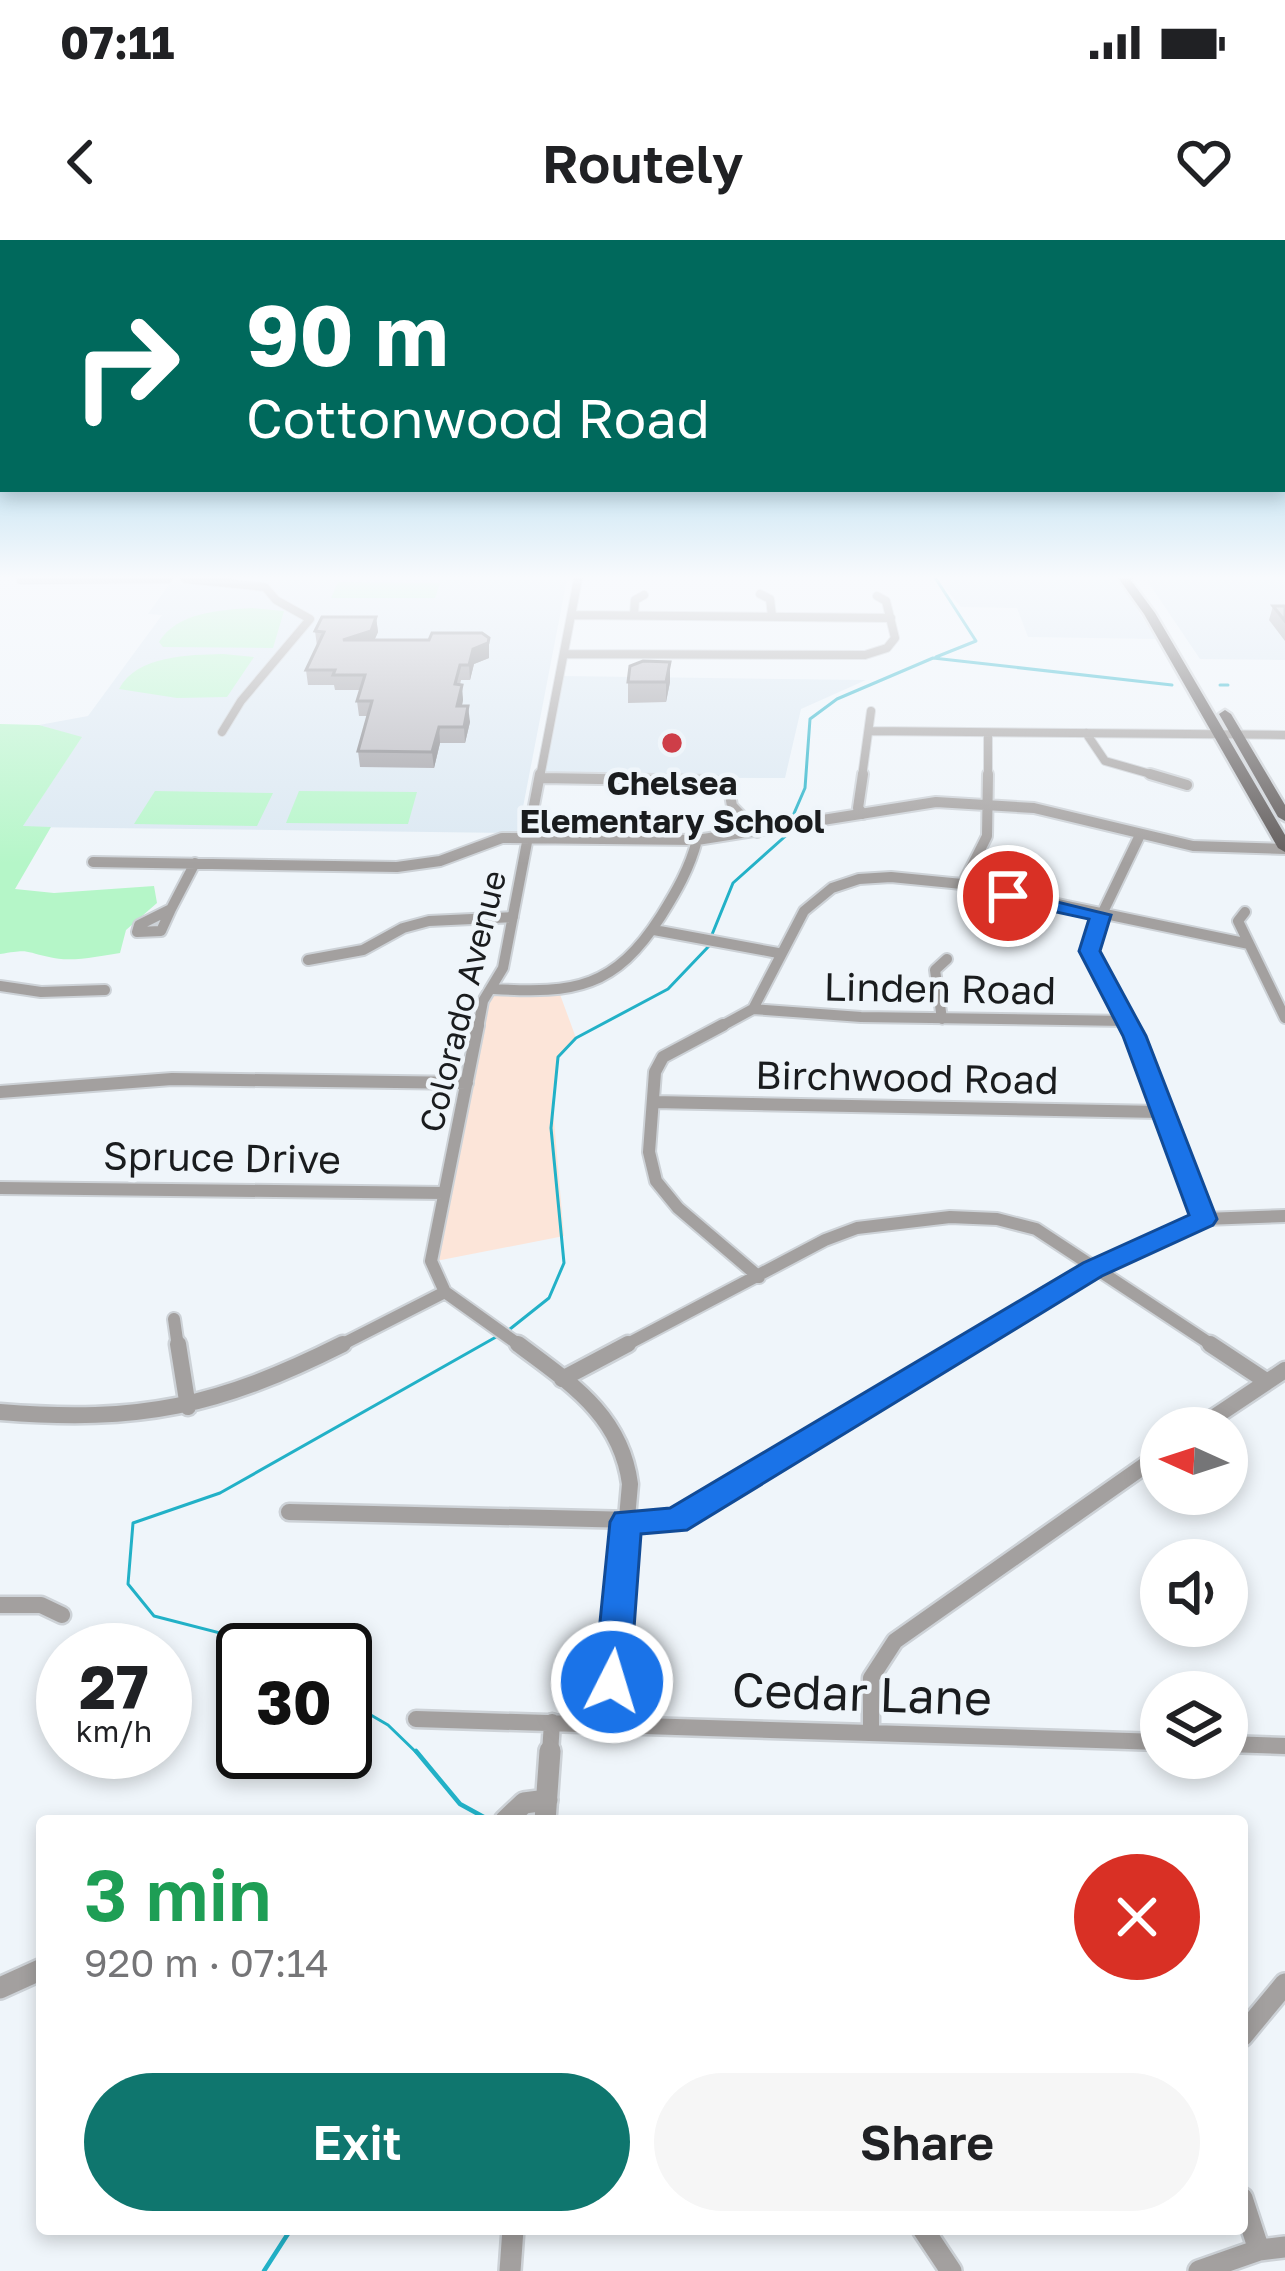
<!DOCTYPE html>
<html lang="en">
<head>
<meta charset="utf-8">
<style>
	:root { --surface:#fff; --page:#f6f6f6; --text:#202124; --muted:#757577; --accent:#0f766e }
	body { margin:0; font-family:"Golos Text",sans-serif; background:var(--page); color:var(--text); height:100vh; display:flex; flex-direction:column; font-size:45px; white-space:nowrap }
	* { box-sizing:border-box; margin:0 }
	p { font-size:39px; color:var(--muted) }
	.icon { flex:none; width:66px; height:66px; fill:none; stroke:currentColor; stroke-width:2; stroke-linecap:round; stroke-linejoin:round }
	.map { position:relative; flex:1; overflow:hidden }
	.side { position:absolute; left:36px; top:1575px; width:1212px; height:420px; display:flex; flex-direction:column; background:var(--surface); border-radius:12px; box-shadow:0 6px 18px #0003 }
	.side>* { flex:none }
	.guide { position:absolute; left:0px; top:0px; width:1287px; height:252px; box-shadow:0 6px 18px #0003; background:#00695c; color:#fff; overflow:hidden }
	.needle { width:78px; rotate:273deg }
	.fabs { position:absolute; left:1140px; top:1167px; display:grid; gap:24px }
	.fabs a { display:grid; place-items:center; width:108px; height:108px; border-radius:50%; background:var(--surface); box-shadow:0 6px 18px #0003; font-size:60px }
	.speed { position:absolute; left:36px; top:1383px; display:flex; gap:24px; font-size:60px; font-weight:700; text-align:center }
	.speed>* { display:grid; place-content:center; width:156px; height:156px; border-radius:50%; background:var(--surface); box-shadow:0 6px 18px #0003; line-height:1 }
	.speed small { font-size:30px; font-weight:400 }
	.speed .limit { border:6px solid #111; border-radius:18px; background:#fff; color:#111 }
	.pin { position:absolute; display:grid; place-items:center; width:102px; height:102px; color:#fff; margin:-51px; border:6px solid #fff; border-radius:50%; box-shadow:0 3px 12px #0007 }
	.me { position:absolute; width:132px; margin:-66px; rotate:5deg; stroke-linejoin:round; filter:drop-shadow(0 0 9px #0008) }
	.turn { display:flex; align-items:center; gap:42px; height:252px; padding:0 48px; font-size:54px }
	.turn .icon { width:156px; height:156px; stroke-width:2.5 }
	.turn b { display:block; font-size:84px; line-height:102px }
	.round { display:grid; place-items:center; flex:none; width:126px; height:126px; border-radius:63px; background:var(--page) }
	.overview { display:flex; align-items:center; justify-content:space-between; height:204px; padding:0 48px }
	h1 { font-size:72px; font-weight:600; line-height:90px; color:#1e9e55 }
	.button { display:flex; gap:24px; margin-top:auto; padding:24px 48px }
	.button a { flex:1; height:138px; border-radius:72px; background:var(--accent); color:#fff; font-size:48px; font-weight:600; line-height:138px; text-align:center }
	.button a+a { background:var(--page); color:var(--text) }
	.status { display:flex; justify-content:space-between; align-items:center; height:84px; padding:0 60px; background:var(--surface); direction:ltr }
	.status svg { height:33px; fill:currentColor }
	header { display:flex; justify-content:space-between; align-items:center; height:156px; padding:0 48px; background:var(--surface); font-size:54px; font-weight:600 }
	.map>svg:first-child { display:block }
</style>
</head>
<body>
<div class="status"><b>07:11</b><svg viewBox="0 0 49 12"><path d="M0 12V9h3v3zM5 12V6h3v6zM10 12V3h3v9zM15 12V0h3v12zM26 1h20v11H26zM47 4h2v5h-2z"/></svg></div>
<header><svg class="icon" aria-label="back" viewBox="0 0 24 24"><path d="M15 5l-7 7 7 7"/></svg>Routely<svg class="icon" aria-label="heart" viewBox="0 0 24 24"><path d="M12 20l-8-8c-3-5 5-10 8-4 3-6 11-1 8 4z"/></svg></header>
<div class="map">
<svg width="1285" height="2031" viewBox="0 0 1285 2031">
	<rect width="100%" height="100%" fill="#eff5fa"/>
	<path fill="#dbe8f2" d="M173 339H567L518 593 22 587 81 498 39 485 88 476 162 375 148 374Z
		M937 339H1118L1156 399 1028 397 1017 368 961 367Z
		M1146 339H1285V420L1200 419Z
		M563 436 866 440 801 469 785 538 544 537Z"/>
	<path fill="#fce5d9" d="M499 747 558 749 576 798 558 817 552 857 564 996 436 1021 486 761Z"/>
	<path fill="#b5f6c8" d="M338 342 440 343 435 358H331Z
		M252 368 284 371 273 408 163 407 159 402C177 372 221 370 252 368Z
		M223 414 254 417 227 457 177 458 119 449C137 415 189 415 223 414Z
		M0 484 39 485 82 497 23 586 51 587 15 649 54 653 154 646 157 663 126 690 120 713C98 716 71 723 49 717 23 711 29 709 0 714Z
		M155 551 273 553 257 586 134 584Z
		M299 551 417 552 408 584 286 583Z"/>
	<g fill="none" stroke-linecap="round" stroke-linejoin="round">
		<path stroke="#22b1c7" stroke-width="3" d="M936 339 976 401 936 417
			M1220 445H1228
			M792 578 805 548 810 479 837 459 933 418 1172 445
			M711 697 733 643 790 592
			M510 1089 549 1058 564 1023 551 888 558 817 576 798 668 749 709 706
			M286 1410 154 1376 128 1344 133 1283 220 1253 496 1097
			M345 1460 388 1485 418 1514"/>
		<path stroke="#22b1c7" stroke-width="4.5" d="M416 1511 460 1564 491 1581
			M264 2031 291 1989"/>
		<g stroke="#cdd2d7" stroke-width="10">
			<path id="street-far4" d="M185 339 265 347 276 360 310 379 241 461 222 492
				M21 340 168 339
				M760 354 770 359 772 376
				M572 375 891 378
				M634 375 635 360 644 355
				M565 414 865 415 887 408 895 398 886 361 877 356
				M870 491 1285 495
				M1086 493 1105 521 1161 537
				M540 537 578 339
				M862 537 871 471
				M988 537V493"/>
		</g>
		<g stroke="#cdd2d7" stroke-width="14">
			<path id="street-far3" d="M863 534 858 568 863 574
				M1150 534 1187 545
				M542 538 714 541 729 549 732 566 757 592
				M93 622 397 627 440 621 502 598 697 600 936 562 1034 568 1193 606 1285 609
				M962 646 987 596 988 534
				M171 669 161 691 137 692 139 685Z
				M171 669 195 623
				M1245 672 1238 681 1285 778
				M654 690 778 713
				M308 720 363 710 403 688 429 681 513 677
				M0 746 41 752 105 750
				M494 749C575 754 615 748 661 676 676 652 690 628 697 600
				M753 769 861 777 1127 781
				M942 779 935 730 947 719
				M478 788 483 761 503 728 540 534
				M718 788 753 769 804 671 832 648 859 639 891 637 962 644 1249 704
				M1131 788 1090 711 1091 697 1140 595"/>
		</g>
		<g stroke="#cdd2d7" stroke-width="16">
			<path id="street-far2" d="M723 785 663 817 655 832 649 912 656 941 678 968 759 1037
				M1129 785 1204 979
				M0 852 172 839 467 843
				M654 862 1160 872
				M0 948 444 953
				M445 1052 431 1021 478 785
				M445 1052 522 1107
				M174 1079 178 1107
				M337 1107 445 1052
				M622 1107 825 1000 857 988 950 977 997 979 1036 989 1215 1107
				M965 1107 1093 1030 1204 979 1285 976"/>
		</g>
		<g stroke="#cdd2d7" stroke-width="21">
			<path id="street-far1" d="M178 1104 188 1167
				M518 1104C570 1143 621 1175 630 1244L609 1482
				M1210 1104 1266 1141
				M562 1139 628 1104
				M0 1172C141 1183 217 1167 343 1104
				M1198 1188 1285 1130
				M289 1272 676 1281 970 1104
				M0 1365H41L62 1375
				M416 1479 1161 1502
				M871 1493V1438L895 1401 1161 1214
				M1227 1504 1285 1506
				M550 1514 552 1482"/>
		</g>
		<g stroke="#cdd2d7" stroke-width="26">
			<path id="street" d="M505 1581 524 1563 547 1560
				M545 1581 550 1511
				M0 1748 42 1729
				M1242 1796 1285 1744
				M1242 1958 1259 2010
				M923 1989 951 2031
				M510 2031 513 1989
				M1199 2031 1259 2010 1285 2007"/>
		</g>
		<g stroke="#cdd2d7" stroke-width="5">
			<path id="primary" d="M1119 339H1130L1155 373 1285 595V612L1278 608 1144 374Z
				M1225 470 1231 474 1285 565V581L1278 577 1219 474Z"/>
		</g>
		<use href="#street-far4" stroke="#a3a09f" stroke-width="8"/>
		<use href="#street-far3" stroke="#a3a09f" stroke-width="10"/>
		<use href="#street-far2" stroke="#a3a09f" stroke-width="12"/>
		<use href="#street-far1" stroke="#a3a09f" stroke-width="16"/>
		<use href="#street" stroke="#a3a09f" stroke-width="21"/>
		<use href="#primary" fill="#605b5a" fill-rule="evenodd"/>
	</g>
	<path fill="#9d9ca1" d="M1273 366H1285V401L1269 380Z
		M376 377 378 392 374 400 489 412V418L474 424 470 440H461L460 445 463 460 462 466 470 482 465 503H440L434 528 360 527 358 511 368 476H359L357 461 360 450H335L334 445H308L306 430 317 406 315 391Z
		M670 422V442L666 462 628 463V442Z"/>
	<path fill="#7f7f83" d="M376 377 378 392 372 406 343 400Z
		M489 398V418L474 424 470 440 469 425 473 409Z
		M670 422V442L666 462V442Z
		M462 445 463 460 458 482 457 466Z
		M468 466 470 482 465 503 464 487Z
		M439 487 440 503 434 528 432 512Z"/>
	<path fill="#b6b5bb" stroke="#7f7f83" stroke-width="3" d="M1273 366H1285V381Z
		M322 377H376L371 391 343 400H429L432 393H482L489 398 488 403 473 409 469 425H460L455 444 462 445 457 466H468L464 487H439L432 512 358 511 372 461H357L365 435H333L335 430H306L324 392 315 391Z
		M643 421 670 422 666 442H628L630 426Z"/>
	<linearGradient id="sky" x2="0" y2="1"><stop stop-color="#59b3db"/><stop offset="0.54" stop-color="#f8fafd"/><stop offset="1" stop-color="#f8fafd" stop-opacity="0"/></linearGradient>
	<rect width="1285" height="624" fill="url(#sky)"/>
	<path fill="#1a73e8" stroke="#114b97" stroke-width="3" d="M1008 650 1111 675 1100 711 1146 796 1217 979 1213 985 1102 1036 687 1290 641 1294 630 1442 625 1453 612 1457 600 1453 594 1442 610 1282 615 1273 670 1268 1083 1023 1189 975 1123 796 1079 711 1089 679 1001 660V652Z"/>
	<circle fill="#ce3e48" stroke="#eff5fa" stroke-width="4.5" cx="672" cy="503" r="12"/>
	<g text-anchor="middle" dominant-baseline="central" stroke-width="9" stroke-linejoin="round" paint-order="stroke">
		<g font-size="33" font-weight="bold" fill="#1a1c1e" stroke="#eff5fa">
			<text x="672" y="542">Chelsea<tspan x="672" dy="38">Elementary School</tspan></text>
		</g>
		<g font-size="33" fill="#1a1c1e" stroke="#eff5fa">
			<text transform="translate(462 761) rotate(-76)">Colorado Avenue</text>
		</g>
		<g font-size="39" fill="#1a1c1e" stroke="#eff5fa">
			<text transform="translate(940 748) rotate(1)">Linden Road</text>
			<text transform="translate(907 837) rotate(1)">Birchwood Road</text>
			<text transform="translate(222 917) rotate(1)">Spruce Drive</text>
		</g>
		<g font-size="48" fill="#1a1c1e" stroke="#eff5fa">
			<text transform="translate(862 1453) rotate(2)">Cedar Lane</text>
		</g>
	</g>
</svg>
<div class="fabs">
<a><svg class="needle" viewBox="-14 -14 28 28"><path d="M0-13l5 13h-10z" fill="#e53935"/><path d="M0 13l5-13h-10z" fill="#757577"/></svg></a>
<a><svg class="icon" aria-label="sound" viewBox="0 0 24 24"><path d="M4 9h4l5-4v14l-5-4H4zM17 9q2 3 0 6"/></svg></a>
<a><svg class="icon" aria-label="layers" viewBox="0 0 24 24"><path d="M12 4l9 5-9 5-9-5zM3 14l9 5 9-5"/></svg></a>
</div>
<div class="speed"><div>27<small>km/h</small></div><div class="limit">30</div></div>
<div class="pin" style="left:1008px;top:656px;background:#d93025"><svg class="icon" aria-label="arrive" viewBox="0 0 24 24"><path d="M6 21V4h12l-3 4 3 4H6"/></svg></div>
<svg class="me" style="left:612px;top:1442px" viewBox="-20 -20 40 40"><circle r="17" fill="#1a73e8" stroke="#fff" stroke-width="3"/><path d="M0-11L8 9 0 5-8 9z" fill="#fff"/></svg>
<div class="guide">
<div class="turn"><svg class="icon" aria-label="right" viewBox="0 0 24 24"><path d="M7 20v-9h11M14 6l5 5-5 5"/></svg><div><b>90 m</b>Cottonwood Road</div></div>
</div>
<section class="side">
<div class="overview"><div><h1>3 min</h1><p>920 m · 07:14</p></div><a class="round" style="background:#d93025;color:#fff"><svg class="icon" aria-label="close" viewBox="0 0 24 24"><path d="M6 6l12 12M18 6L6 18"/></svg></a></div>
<div class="button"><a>Exit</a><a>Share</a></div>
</section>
</div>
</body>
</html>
